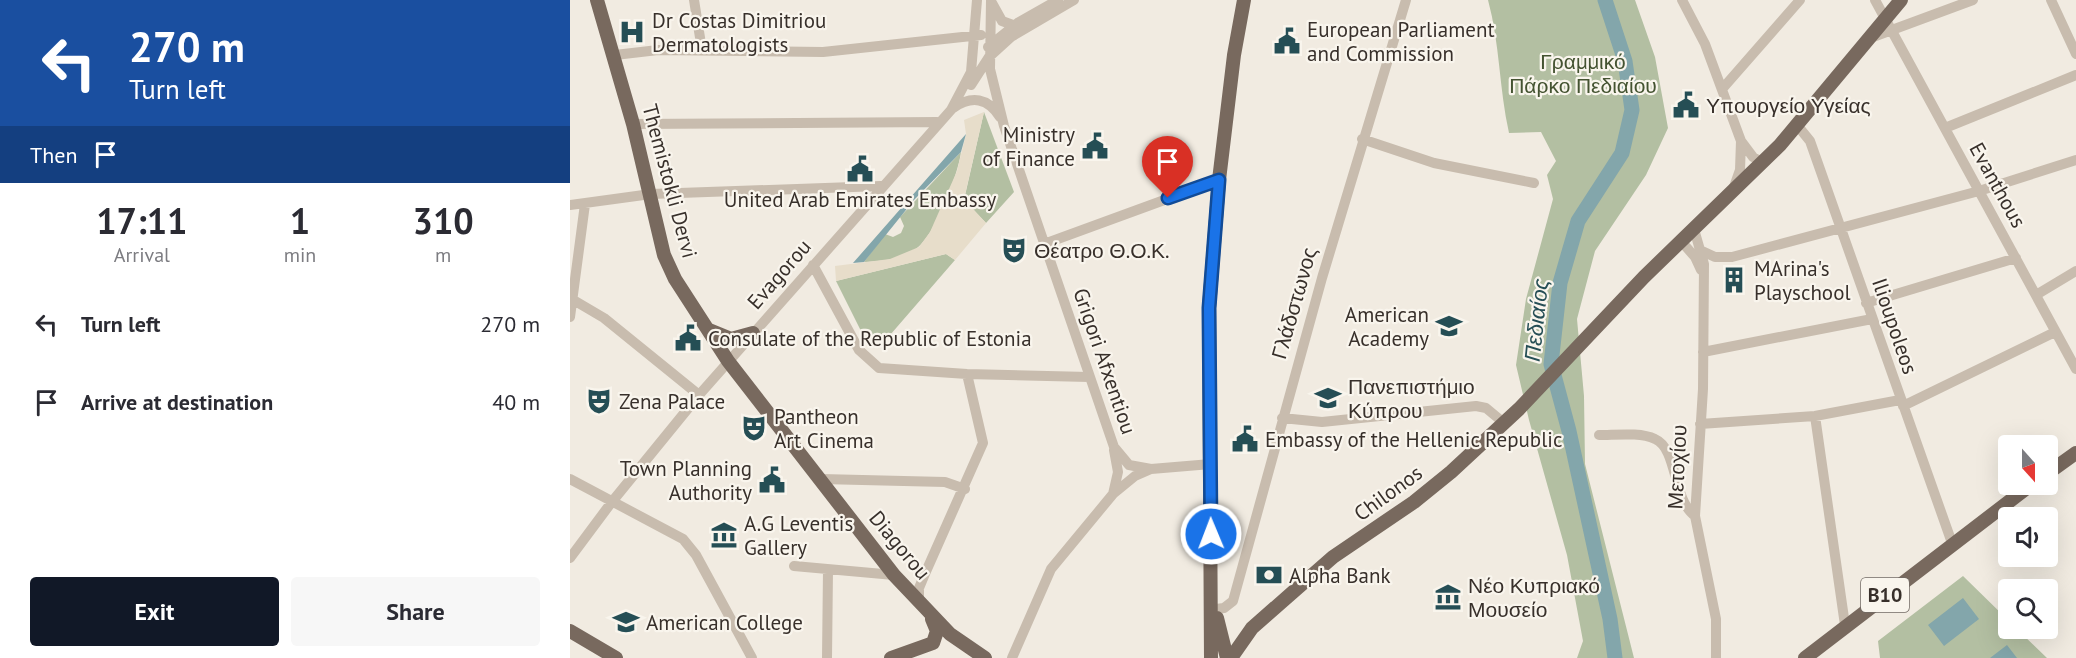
<!DOCTYPE html>
<html lang="en">
<head>
<meta charset="utf-8">
<style>
	:root { --surface:#fff; --page:#f7f7f7; --text:#2b2b33; --muted:#7c7c81; --accent:#111827 }
	body { margin:0; font-family:"PT Sans",sans-serif; background:var(--page); color:var(--text); height:100vh; display:flex; flex-direction:column; font-size:22px; white-space:nowrap }
	* { box-sizing:border-box; margin:0 }
	p { font-size:20px; color:var(--muted) }
	.icon { flex:none; width:33px; height:33px; fill:none; stroke:currentColor; stroke-width:2; stroke-linecap:round; stroke-linejoin:round }
	.map { position:relative; flex:1; overflow:hidden }
	.side { display:flex; flex-direction:column; background:var(--surface); width:570px }
	.side>* { flex:none }
	.hud { background:#1a4fa0; color:#fff; overflow:hidden }
	.needle { width:39px; rotate:159deg }
	.fabs { position:absolute; left:1428px; top:435px; display:grid; gap:12px }
	.fabs a { display:grid; place-items:center; width:60px; height:60px; border-radius:6px; background:var(--surface); box-shadow:0 6px 24px #0002; font-size:30px }
	.pin { position:absolute; display:grid; place-items:center; width:51px; height:51px; color:#fff; margin:-62px -26px; border-radius:50% 50% 50% 0; rotate:-45deg; box-shadow:0 0 6px #0007 }
	.pin .icon { rotate:45deg }
	.me { position:absolute; width:66px; margin:-33px; rotate:359deg; stroke-linejoin:round; filter:drop-shadow(0 0 4px #0008) }
	.turn { display:flex; align-items:center; gap:21px; height:126px; padding:0 30px; font-size:27px }
	.turn .icon { width:78px; height:78px; stroke-width:2.5 }
	.turn b { display:block; font-size:42px; line-height:51px }
	.then { display:flex; align-items:center; height:57px; padding:0 30px; background:#0003; gap:12px; font-size:22px }
	.eta { display:flex; justify-content:space-evenly; align-items:center; height:102px; text-align:center }
	.eta b { font-size:36px; font-weight:700; line-height:42px }
	.button { display:flex; gap:12px; margin-top:auto; padding:12px 30px }
	.button a { flex:1; height:69px; border-radius:6px; background:var(--accent); color:#fff; font-size:24px; font-weight:700; line-height:69px; text-align:center }
	.button a+a { background:var(--page); color:var(--text) }
	ul { padding:0; list-style:none }
	li { display:flex; align-items:center; gap:18px; height:78px; padding:0 30px }
	li div { flex:1 }
	li b { display:block; font-size:22px }
	li em { font-style:normal }
	main { display:flex; flex:1; min-height:0 }
	.map>svg:first-child { display:block }
</style>
</head>
<body>
<main>
<section class="side">
<div class="hud">
<div class="turn"><svg class="icon" aria-label="left" viewBox="0 0 24 24"><path d="M17 20v-9H6M10 6l-5 5 5 5"/></svg><div><b>270 m</b>Turn left</div></div>
<div class="then">Then<svg class="icon" aria-label="arrive" viewBox="0 0 24 24"><path d="M6 21V4h12l-3 4 3 4H6"/></svg></div>
</div>
<div class="eta">
<div><b>17:11</b><p>Arrival</p></div>
<div><b>1</b><p>min</p></div>
<div><b>310</b><p>m</p></div>
</div>
<ul>
<li><svg class="icon" aria-label="left" viewBox="0 0 24 24"><path d="M17 20v-9H6M10 6l-5 5 5 5"/></svg><div><b>Turn left</b></div><em>270 m</em></li>
<li><svg class="icon" aria-label="arrive" viewBox="0 0 24 24"><path d="M6 21V4h12l-3 4 3 4H6"/></svg><div><b>Arrive at destination</b></div><em>40 m</em></li>
</ul>
<div class="button"><a>Exit</a><a>Share</a></div>
</section>
<div class="map">
<svg width="1506" height="658" viewBox="0 0 1506 658">
	<rect width="100%" height="100%" fill="#f1ebe1"/>
	<path fill="#b3bfa2" d="M918 0H1065L1085 57 1098 128 1076 175 1025 251 1007 319 1014 396 1015 464 1064 658H1007L1013 641 997 555 959 420 946 365 956 299 983 199 977 175 986 161 971 132 939 133C929 89 930 44 918 0Z
		M414 112 444 192 416 223 394 200Z
		M391 152C388 175 365 235 347 248 332 260 312 261 294 262L315 234 323 237 331 233 334 226 330 217Z
		M376 254 385 260 314 342 309 345 296 341 266 281Z
		M1393 576 1438 620V628L1447 629 1477 658H1310L1308 641Z"/>
	<path fill="#e7ddca" d="M414 112 394 199 416 223 385 260 376 254 266 281 265 266 320 259 349 247 360 232 387 171 396 134 394 120Z"/>
	<path fill="#83a6ab" d="M396 134 391 152 344 200 294 262 283 263Z
		M1393 598 1409 619 1374 646 1358 625Z
		M1437 645 1447 658H1420Z"/>
	<g fill="none" stroke-linecap="round" stroke-linejoin="round">
		<path stroke="#83a6ab" stroke-width="15" d="M1035 0 1055 61 1062 110 1052 153 1008 221 990 283 981 364 999 431 1040 619 1045 658"/>
		<path stroke="#c8bcae" stroke-width="10" d="M124 0 132 50
			M421 0 420 69 434 126 544 447 559 465 581 469
			M1112 0 1135 44 1171 141 1183 157 1193 163
			M1305 0 1506 369
			M1481 0 1506 54
			M422 3 432 21 443 25
			M1303 37 1403 0
			M418 47 449 22 488 0
			M45 55 88 50 253 52 411 35
			M401 85 419 57 441 37 504 0
			M1153 88 1230 0
			M383 108C402 95 418 98 430 117
			M63 124 367 122
			M1227 125 1240 141 1382 543
			M1375 128 1506 75
			M792 139 864 163 964 183
			M1164 187 1170 170 1171 141
			M0 205 81 194 311 186
			M1124 229 1134 264 1133 389 1125 516 1146 619V658
			M1111 241 1125 257 1131 270
			M474 244 649 180
			M1132 251 1145 257H1162L1409 191 1506 160
			M243 265 289 350 309 368 397 374 519 377
			M1466 295 1506 271
			M0 298 34 318 129 395
			M1296 303 1446 258
			M0 317 15 204
			M1133 352 1302 319
			M1333 406 1485 332
			M1245 416 1275 625
			M712 418 752 422 906 406 916 408 934 423
			M1130 424 1245 416 1330 400
			M1029 435C1046 435 1070 432 1085 439 1108 449 1102 499 1125 516
			M0 479 113 539 126 555 182 658
			M251 479 375 482 395 489
			M543 494 548 472 544 450
			M0 558 41 503 129 395 381 110 401 72 407 0
			M224 566 324 575
			M349 600V588L354 576 413 443 397 374
			M646 609 654 608 663 601 752 278 836 0
			M257 658 258 570
			M442 658 481 569 543 494 565 476 581 469 641 464"/>
		<path stroke="#78695e" stroke-width="14" d="M27 0 63 124 94 255 105 279 158 361 324 575 380 634 415 658
			M139 330 161 339 183 333
			M1478 473 1506 453
			M647 618 657 658
			M0 631 46 658
			M321 658 363 643 367 631 362 619
			M641 658 639 308 649 180 664 55 674 0
			M661 658 682 628 723 592 763 557 844 502 881 472 949 409 1074 277 1210 145 1331 0
			M1235 658 1462 484"/>
	</g>
	<g fill="none" stroke-linecap="round" stroke-linejoin="round">
		<g stroke="#114b97" stroke-width="15">
			<path id="route" d="M598 198 649 180 639 308 641 534"/>
		</g>
		<use href="#route" stroke="#1a73e8" stroke-width="10"/>
	</g>
	<defs>
		<g id="hospital-bare" transform="scale(2.07)"><path d="M-5-5h3v3.5h4V-5h3V5h-3V1.5h-4V5h-3Z" fill="#254e55" stroke="#f9f5ed" stroke-width="2.5" paint-order="stroke"/></g>
		<g id="civic-bare" transform="scale(2.07)"><path d="M-.6-6.5H3V-4.5H.6V-3L4-1V1h2V6H-6V1h2V-1L-.6-3ZM-1.2 2.5V6h2.4V2.5Z" fill="#254e55" stroke="#f9f5ed" stroke-width="2.5" paint-order="stroke"/></g>
		<g id="theatre-bare" transform="scale(2.07)"><path d="M-5-5.5Q0-4 5-5.5V0Q5 5 0 6Q-5 5-5 0ZM-3.3-2.5H-1v1.5H-3.3ZM1-2.5H3.3v1.5H1ZM-2.8 1Q0 5.5 2.8 1Z" fill="#254e55" stroke="#f9f5ed" stroke-width="2.5" paint-order="stroke"/></g>
		<g id="building-bare" transform="scale(2.07)"><path d="M-4-6H4V6H1V3H-1V6H-4ZM-2.5-4.3h1.7v1.8h-1.7ZM.8-4.3h1.7v1.8H.8ZM-2.5-1h1.7V.8h-1.7ZM.8-1h1.7V.8H.8Z" fill="#254e55" stroke="#f9f5ed" stroke-width="2.5" paint-order="stroke"/></g>
		<g id="school-bare" transform="scale(2.07)"><path d="M0-5L7-2L0 1L-7-2ZM-4 1L0 2.5L4 1V4Q0 6-4 4Z" fill="#254e55" stroke="#f9f5ed" stroke-width="2.5" paint-order="stroke"/></g>
		<g id="university-bare" transform="scale(2.07)"><path d="M0-5L7-2L0 1L-7-2ZM-4 1L0 2.5L4 1V4Q0 6-4 4Z" fill="#254e55" stroke="#f9f5ed" stroke-width="2.5" paint-order="stroke"/></g>
		<g id="museum-bare" transform="scale(2.07)"><path d="M0-6L6-3V-2H-6V-3ZM-5-1h2V3h-2ZM-1-1h2V3h-2ZM3-1h2V3H3ZM-6 4H6V6H-6Z" fill="#254e55" stroke="#f9f5ed" stroke-width="2.5" paint-order="stroke"/></g>
		<g id="bank-bare" transform="scale(2.07)"><path d="M-6-4H6V4H-6ZM0-2.3a2.3 2.3 0 1 0 0 4.6a2.3 2.3 0 1 0 0-4.6Z" fill="#254e55" stroke="#f9f5ed" stroke-width="2.5" paint-order="stroke"/></g>
	</defs>
	<g fill-rule="evenodd">
		<use href="#hospital-bare" x="62" y="32"/>
		<use href="#civic-bare" x="717" y="41"/>
		<use href="#civic-bare" x="1116" y="105"/>
		<use href="#civic-bare" x="525" y="146"/>
		<use href="#civic-bare" x="290" y="169"/>
		<use href="#theatre-bare" x="444" y="250"/>
		<use href="#building-bare" x="1164" y="280"/>
		<use href="#school-bare" x="879" y="326"/>
		<use href="#civic-bare" x="118" y="338"/>
		<use href="#university-bare" x="758" y="398"/>
		<use href="#theatre-bare" x="29" y="401"/>
		<use href="#theatre-bare" x="184" y="428"/>
		<use href="#civic-bare" x="675" y="439"/>
		<use href="#civic-bare" x="202" y="480"/>
		<use href="#museum-bare" x="154" y="535"/>
		<use href="#bank-bare" x="699" y="575"/>
		<use href="#museum-bare" x="878" y="597"/>
		<use href="#university-bare" x="56" y="622"/>
	</g>
	<g text-anchor="middle" dominant-baseline="central" stroke-width="4.5" stroke-linejoin="round" paint-order="stroke">
		<rect fill="#f9f5ed" stroke="#726b65" stroke-width="1.5" x="1291" y="578" width="48" height="34" rx="4.5"/>
		<g font-size="20" font-weight="bold" fill="#38302b">
			<text x="1315" y="595">B10</text>
		</g>
		<g font-size="21" fill="#38302b" stroke="#f9f5ed" text-anchor="start">
			<text x="82" y="20">Dr Costas Dimitriou<tspan x="82" dy="24">Dermatologists</tspan></text>
			<text x="737" y="29">European Parliament<tspan x="737" dy="24">and Commission</tspan></text>
			<text x="1136" y="105">Υπουργείο Υγείας</text>
			<text x="505" y="134" text-anchor="end">Ministry<tspan x="505" dy="24">of Finance</tspan></text>
			<text x="290" y="199" text-anchor="middle">United Arab Emirates Embassy</text>
			<text x="464" y="250">Θέατρο Θ.Ο.Κ.</text>
			<text x="1184" y="268">MArina's<tspan x="1184" dy="24">Playschool</tspan></text>
			<text x="859" y="314" text-anchor="end">American<tspan x="859" dy="24">Academy</tspan></text>
			<text x="138" y="338">Consulate of the Republic of Estonia</text>
			<text x="778" y="386">Πανεπιστήμιο<tspan x="778" dy="24">Κύπρου</tspan></text>
			<text x="49" y="401">Zena Palace</text>
			<text x="204" y="416">Pantheon<tspan x="204" dy="24">Art Cinema</tspan></text>
			<text x="695" y="439">Embassy of the Hellenic Republic</text>
			<text x="182" y="468" text-anchor="end">Town Planning<tspan x="182" dy="24">Authority</tspan></text>
			<text x="174" y="523">A.G Leventis<tspan x="174" dy="24">Gallery</tspan></text>
			<text x="719" y="575">Alpha Bank</text>
			<text x="898" y="585">Νέο Κυπριακό<tspan x="898" dy="24">Μουσείο</tspan></text>
			<text x="76" y="622">American College</text>
		</g>
		<g font-size="21" fill="#445331" stroke="#f9f5ed">
			<text x="1013" y="61">Γραμμικό<tspan x="1013" dy="24">Πάρκο Πεδιαίου</tspan></text>
		</g>
		<g font-size="21" fill="#38302b" stroke="#f9f5ed">
			<text transform="translate(100 181) rotate(75)">Themistokli Dervi</text>
			<text transform="translate(1428 185) rotate(61)">Evanthous</text>
			<text transform="translate(209 274) rotate(-49)">Evagorou</text>
			<text transform="translate(724 303) rotate(-74)">Γλάδστωνος</text>
			<text transform="translate(1325 326) rotate(71)">Ilioupoleos</text>
			<text transform="translate(535 361) rotate(71)">Grigori Afxentiou</text>
			<text transform="translate(1107 467) rotate(-87)">Μετοχίου</text>
			<text transform="translate(818 493) rotate(-36)">Chilonos</text>
			<text transform="translate(330 545) rotate(50)">Diagorou</text>
		</g>
		<g font-size="22" font-style="italic" fill="#254e55" stroke="#f9f5ed">
			<text transform="translate(966 320) rotate(-84)">Πεδιαίος</text>
		</g>
	</g>
</svg>
<div class="fabs">
<a><svg class="needle" viewBox="-14 -14 28 28"><path d="M0-13l5 13h-10z" fill="#e53935"/><path d="M0 13l5-13h-10z" fill="#7c7c81"/></svg></a>
<a><svg class="icon" aria-label="sound" viewBox="0 0 24 24"><path d="M4 9h4l5-4v14l-5-4H4zM17 9q2 3 0 6"/></svg></a>
<a><svg class="icon" aria-label="search" viewBox="0 0 24 24"><circle cx="10" cy="10" r="6"/><path d="M15 15l6 6"/></svg></a>
</div>
<div class="pin" style="left:598px;top:198px;background:#d93025"><svg class="icon" aria-label="arrive" viewBox="0 0 24 24"><path d="M6 21V4h12l-3 4 3 4H6"/></svg></div>
<svg class="me" style="left:641px;top:534px" viewBox="-20 -20 40 40"><circle r="17" fill="#1a73e8" stroke="#fff" stroke-width="3"/><path d="M0-11L8 9 0 5-8 9z" fill="#fff"/></svg>
</div>
</main>
</body>
</html>
